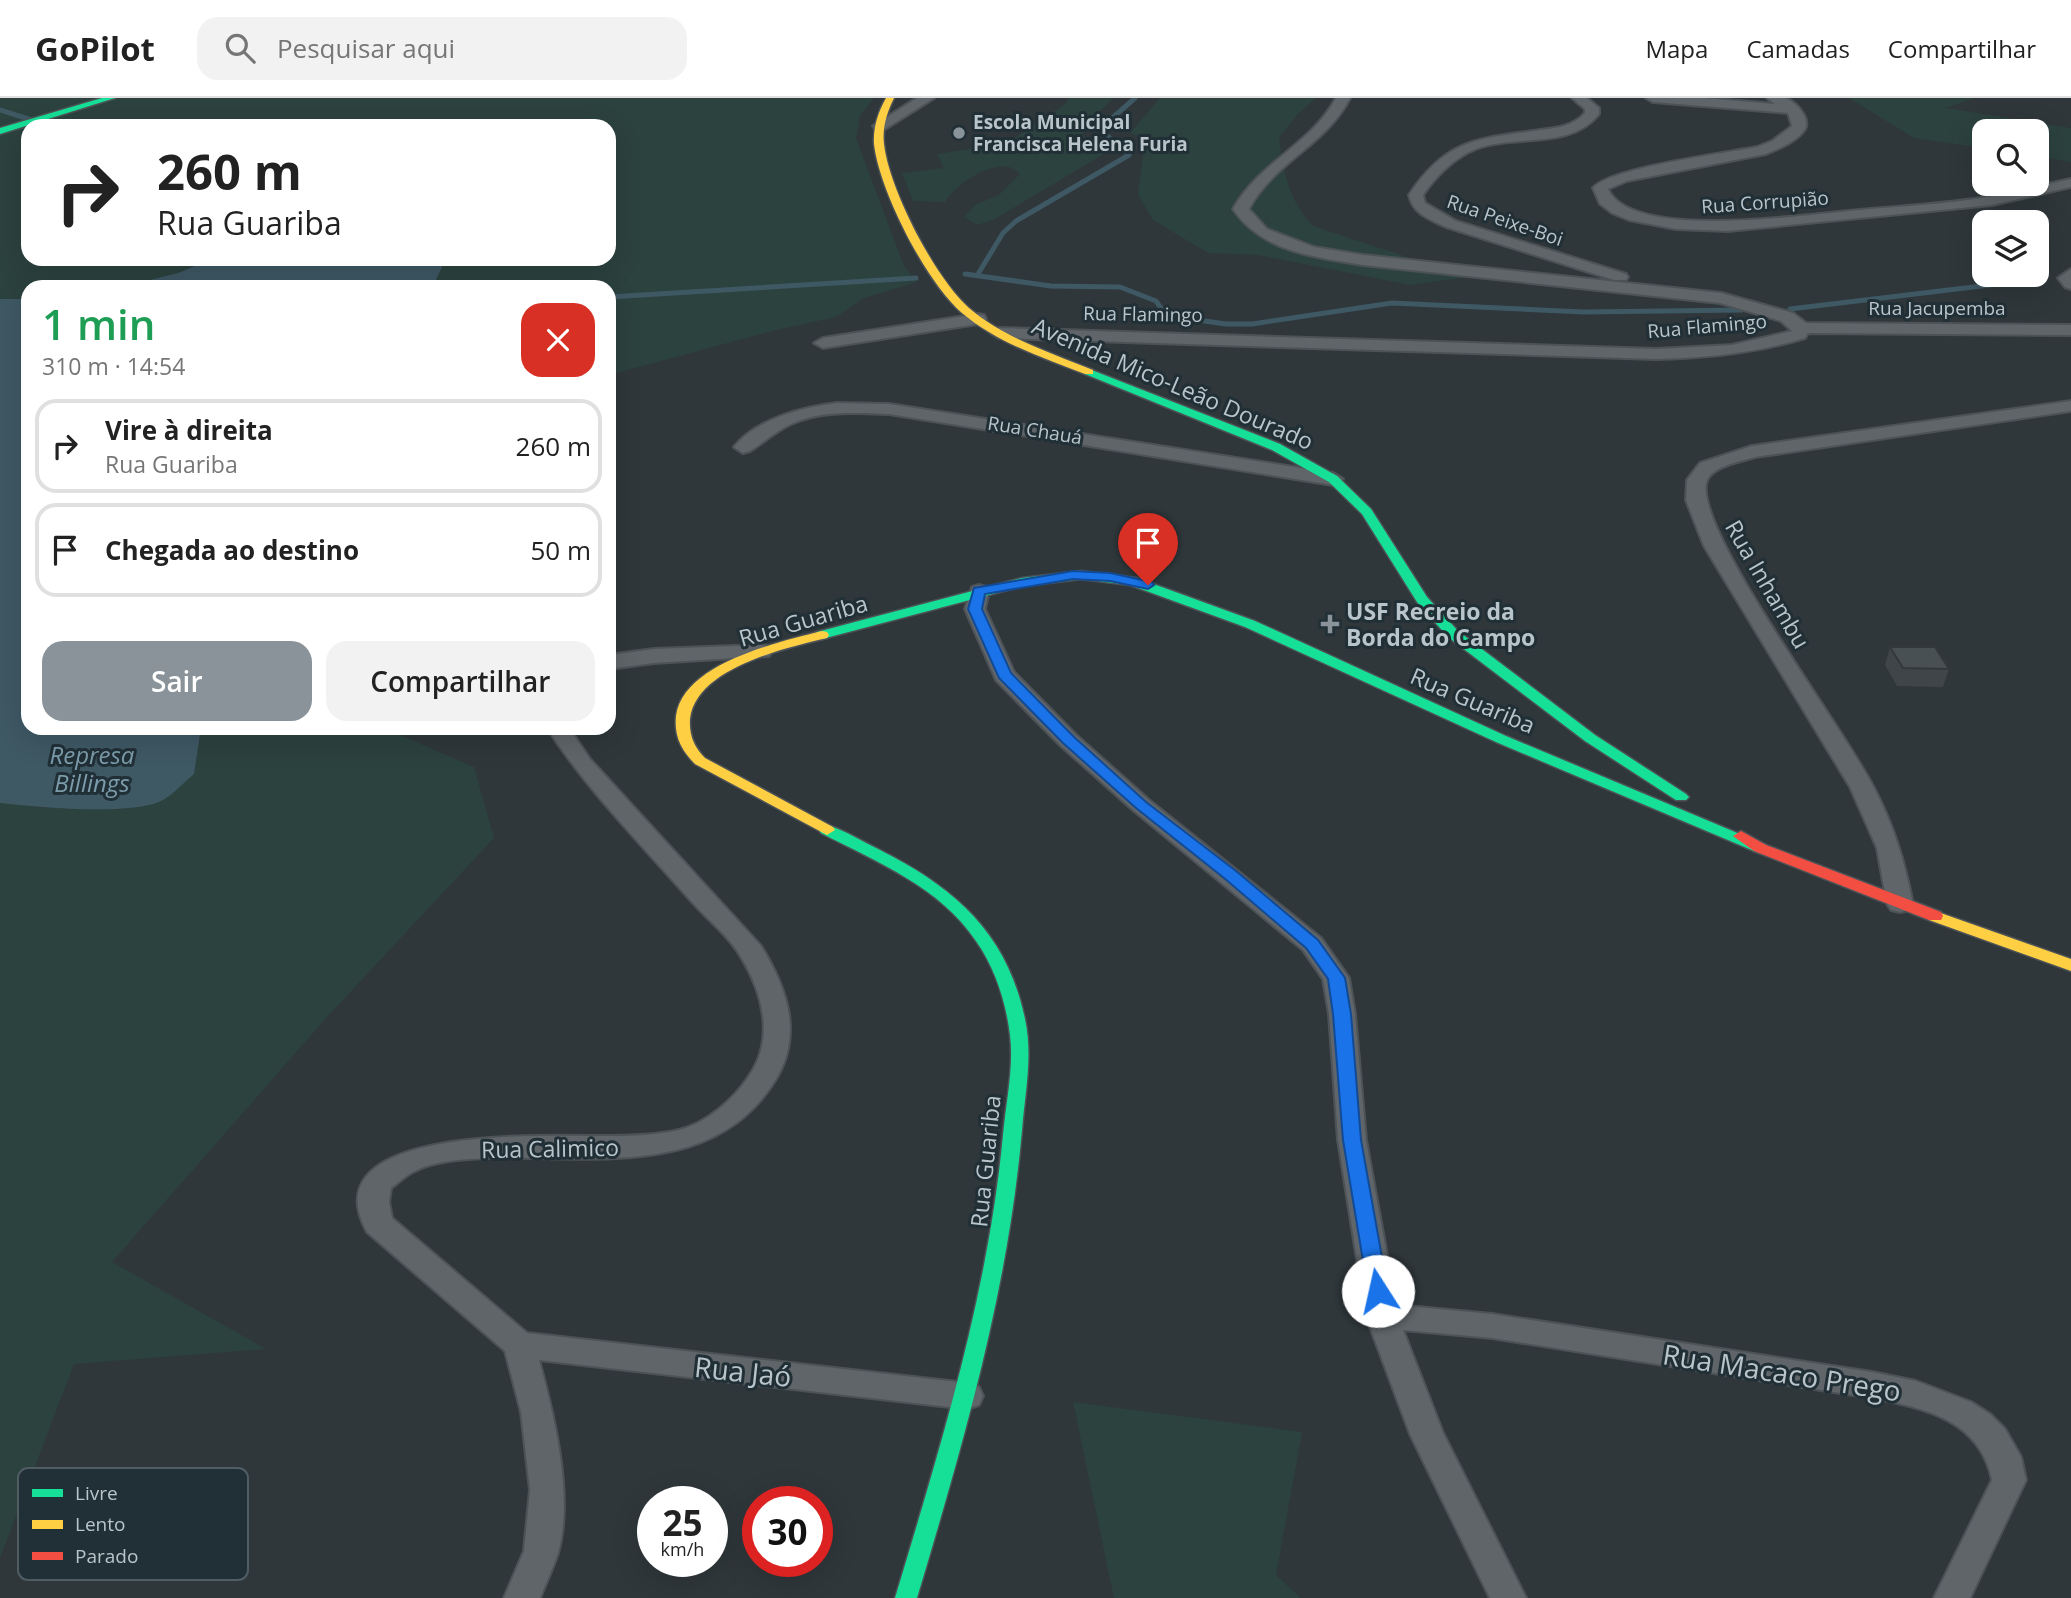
<!DOCTYPE html>
<html lang="pt">
<head>
<meta charset="utf-8">
<style>
	:root { --surface:#fff; --page:#f2f2f2; --text:#222; --muted:#767676; --line:#e0e0e0; --accent:#899399 }
	body { margin:0; font-family:"Open Sans",sans-serif; background:var(--page); color:var(--text); height:100vh; display:flex; flex-direction:column; font-size:26px; white-space:nowrap }
	* { box-sizing:border-box; margin:0 }
	p { font-size:23px; color:var(--muted) }
	.icon { flex:none; width:38px; height:38px; fill:none; stroke:currentColor; stroke-width:2; stroke-linecap:round; stroke-linejoin:round }
	.map { position:relative; flex:1; overflow:hidden }
	.side { position:absolute; left:21px; top:182px; width:595px; height:455px; display:flex; flex-direction:column; background:var(--surface); border-radius:21px; box-shadow:0 7px 28px #0002 }
	.side>* { flex:none }
	.top-card { position:absolute; left:21px; top:21px; width:595px; height:147px; border-radius:21px; box-shadow:0 7px 28px #0002; background:#fff; color:var(--text); overflow:hidden }
	.fabs { position:absolute; left:1972px; top:21px; display:grid; gap:14px }
	.fabs a { display:grid; place-items:center; width:77px; height:77px; border-radius:14px; background:var(--surface); box-shadow:0 7px 28px #0002; font-size:35px }
	.speed { position:absolute; left:637px; top:1388px; display:flex; gap:14px; font-size:35px; font-weight:700; text-align:center }
	.speed>* { display:grid; place-content:center; width:91px; height:91px; border-radius:50%; background:var(--surface); box-shadow:0 7px 28px #0002; line-height:1 }
	.speed small { font-size:18px; font-weight:400 }
	.speed .limit { border:10px solid #d22; background:#fff; color:#111 }
	.pin { position:absolute; display:grid; place-items:center; width:60px; height:60px; color:#fff; margin:-72px -30px; border-radius:50% 50% 50% 0; rotate:-45deg; box-shadow:0 0 7px #0007 }
	.pin .icon { rotate:45deg }
	.me { position:absolute; width:77px; margin:-38px; rotate:350deg; stroke-linejoin:round; filter:drop-shadow(0 0 5px #0008) }
	.turn { display:flex; align-items:center; gap:24px; height:147px; padding:0 21px; font-size:32px }
	.turn .icon { width:91px; height:91px; stroke-width:2.5 }
	.turn b { display:block; font-size:49px; line-height:60px }
	.round { display:grid; place-items:center; flex:none; width:74px; height:74px; border-radius:21px; background:var(--page) }
	.headline { display:flex; align-items:center; justify-content:space-between; height:119px; padding:0 21px }
	h1 { font-size:42px; font-weight:600; line-height:52px; color:#1e9e55 }
	.action { display:flex; gap:14px; margin-top:auto; padding:14px 21px }
	.action a { flex:1; height:80px; border-radius:21px; background:var(--accent); color:#fff; font-size:28px; font-weight:600; line-height:80px; text-align:center }
	.action a+a { background:var(--page); color:var(--text) }
	ul { padding:0; list-style:none }
	li { display:flex; align-items:center; gap:21px; height:94px; margin:0 14px 10px; padding:0 7px; border:4px solid var(--line); border-radius:21px }
	li div { flex:1 }
	li b { display:block; font-size:26px }
	li em { font-style:normal }
	header { display:flex; align-items:center; gap:42px; box-sizing:border-box; height:98px; padding:0 35px; background:var(--surface); border-bottom:2px solid var(--line) }
	header strong { font-size:33px }
	nav { display:flex; gap:38px; margin-inline-start:auto; font-size:24px }
	.search { width:490px; height:63px; background:var(--page); display:flex; align-items:center; gap:18px; box-sizing:border-box; padding:0 24px; border-radius:21px; color:var(--muted); font-size:26px }
	.map>svg:first-child { display:block }
</style>
</head>
<body>
<header>
<strong>GoPilot</strong>
<div class="search"><svg class="icon" aria-label="search" viewBox="0 0 24 24"><circle cx="10" cy="10" r="6"/><path d="M15 15l6 6"/></svg>Pesquisar aqui</div>
<nav><a>Mapa</a><a>Camadas</a><a>Compartilhar</a></nav>
</header>
<div class="map">
<svg width="2071" height="1500" viewBox="0 0 2071 1500">
	<rect width="100%" height="100%" fill="#2f373b"/>
	<path fill="#2c423e" d="M0 0H874L860 18 856 40 904 168 917 184 864 200 836 219 776 232 609 277V189L433 188 446 161H609V28H28V161H212L178 175 121 189H28V201H0Z
		M1069 0H1114L1084 28 1083 37 1090 44 1103 50 1104 56 993 122 977 127 964 119 975 107 999 97 1020 76C1002 54 955 86 945 104L913 103 902 75 944 70 937 56 1007 45 1065 6Z
		M1160 0H1316L1298 16 1279 40C1284 76 1288 100 1313 128L1468 179 1410 187 1258 157 1208 155 1153 122 1138 97 1145 41 1130 35Z
		M1849 0H1974L1946 10 2071 30V64L2037 58V33H1984V50L1914 40Z
		M201 630H384L474 669 494 740 327 919 112 1164 266 1251 74 1266 0 1460V705L37 709 120 711 194 676Z
		M1073 1304 1302 1334 1276 1477 1301 1500H1114Z"/>
	<path fill="#3e5864" d="M212 161H446L433 188 438 189H121L178 175Z
		M0 201H28V630H201L194 676C184 684 173 697 161 703 129 718 36 709 0 705Z"/>
	<g fill="none" stroke-linecap="round" stroke-linejoin="round">
		<path stroke="#3e5864" stroke-width="5" d="M0 12 50 28
			M965 176 1051 188 1120 189 1156 203 1163 213 1183 220 1226 226H1252L1392 205 1584 214 1742 212
			M978 176 1003 135 1016 123 1129 57 1103 34 1110 22 1135 0
			M609 199 916 180
			M1790 211 2040 181"/>
		<g stroke="#4c5256" stroke-width="4">
			<path id="street" d="M917 0H934L885 31H875L873 28Z
				M1336 0H1350C1325 48 1274 64 1249 111L1267 131 1314 149 1363 157 1721 195 1793 215 1806 225 2071 227V237L1808 235 1805 240C1756 255 1708 260 1656 261L999 240 991 235 999 230 1656 251 1732 247 1792 233 1781 223 1720 205 1363 167C1315 159 1262 154 1233 111 1260 63 1311 47 1336 0Z
				M1572 0H1587L1599 10V16C1571 52 1515 36 1476 51 1455 59 1436 78 1423 97L1425 105 1456 123 1626 176 1628 179 1626 182H1614L1446 129C1429 121 1413 116 1409 97 1447 40 1478 41 1540 32 1557 30 1573 28 1585 15V11Z
				M1646 0H1704L1775 6 1767 0C1772 0 1780 0 1785 0 1795 3 1811 20 1805 31 1798 43 1778 51 1766 56L1627 83 1608 91C1632 144 1809 116 1859 112 1903 108 1949 106 1993 98 2019 94 2045 86 2071 81V89L1992 107 1728 133 1676 131 1629 122 1612 115 1600 106 1593 90C1609 70 1726 55 1757 49L1772 43 1792 28 1788 15 1653 4Z
				M2071 171V191L2065 189 2058 180Z
				M978 216 984 217 986 221 984 225 823 250 814 245 823 240Z
				M2071 303V313L1755 359C1740 364 1709 368 1706 386 1698 437 1845 632 1874 690 1895 731 1904 762 1913 806L1909 812 1900 814 1891 812 1887 806 1877 750 1850 689 1704 448 1686 402 1687 382 1700 365 1752 348Z
				M837 305 889 306 1333 375 1343 381 1333 387 889 316C857 315 821 312 791 326 776 333 764 344 750 353L743 355 734 349C756 321 803 309 837 305Z
				M979 487 986 489 989 493 985 511 1014 574 1076 637 1149 702 1321 840 1349 880 1355 916 1366 1042 1396 1207 1492 1216 1872 1274 1916 1283 1971 1304 1990 1316 2005 1331 2021 1359 2026 1382 1970 1500H1934L1992 1382C1980 1322 1925 1310 1872 1300L1492 1240 1403 1232 1443 1335 1526 1500H1490L1410 1336 1366 1218 1338 1042 1329 916 1323 881 1303 852 1133 712 1060 647 996 582 965 511 972 489Z
				M761 547 769 548 772 553 769 558 654 565 609 571V557L654 551Z
				M547 630H569L590 661 761 848C787 890 803 936 776 981 715 1082 591 1057 491 1060 467 1061 434 1062 413 1074 405 1078 398 1085 391 1090L389 1104 392 1120 527 1235 967 1285 979 1289 983 1298 979 1307 967 1311 539 1262C554 1317 574 1398 558 1455 553 1470 546 1485 540 1500H504L524 1453 530 1392 521 1314 505 1253 367 1134C306 1023 560 1039 611 1038 633 1038 657 1037 679 1032 707 1025 734 1001 749 978 775 941 763 895 741 859 729 838 708 822 692 804 642 747 588 693 547 630Z"/>
		</g>
		<g stroke="#4c5256" stroke-width="3">
			<path id="fast" d="M102 0H115L0 36V30Z
				M1089 271 1280 346 1337 378 1371 411 1427 499 1458 533 1595 637 1686 696 1689 699 1686 702H1676L1585 643 1448 539 1417 504 1362 416 1329 384 1272 352 1085 276 1083 274Z
				M1081 473 1137 480 1255 523 1506 638 1766 747 1768 750 1760 755 1754 753 1496 644 1245 529 1130 487 1081 481 1023 488 822 541 815 537 817 534 1022 480Z
				M827 727C845 732 863 744 880 752 955 790 1007 835 1025 921 1033 958 1025 995 1022 1032 1008 1193 963 1346 917 1500H895C941 1347 988 1196 1003 1037 1006 1004 1014 969 1010 937 1006 904 995 870 976 843 940 789 877 764 821 735L819 732Z"/>
		</g>
		<g stroke="#4c5256" stroke-width="3">
			<path id="slow" d="M886 0H894C887 14 882 30 884 46 889 91 935 180 969 210 1004 240 1051 255 1093 272V276H1085C1043 260 996 244 962 215 926 184 879 92 874 46 873 30 878 14 886 0Z
				M822 533 827 534 829 537 827 540C785 550 696 570 690 621 689 637 694 649 705 660L833 729 835 732 827 737 695 666C681 652 674 638 676 618 683 565 779 544 822 533Z
				M1935 813 2071 861V873L1929 822 1927 818Z"/>
		</g>
		<g stroke="#4c5256" stroke-width="3">
			<path id="jam" d="M1741 733 1766 747 1941 814 1943 818 1941 822H1929L1754 753 1733 738Z"/>
		</g>
		<use href="#street" fill="#5f6569" fill-rule="evenodd"/>
		<use href="#fast" fill="#16e098" fill-rule="evenodd"/>
		<use href="#slow" fill="#ffcf43" fill-rule="evenodd"/>
		<use href="#jam" fill="#f24e42" fill-rule="evenodd"/>
	</g>
	<path fill="#3f4548" d="M1890 549 1949 571 1943 589 1897 588 1885 567Z"/>
	<path fill="#495054" stroke="#33383b" stroke-width="2" d="M1890 549H1935L1949 571 1903 570Z"/>
	<path fill="#1a73e8" stroke="#114b97" stroke-width="2" d="M1073 473 1110 475 1152 484 1154 487 1148 491 1110 483 1073 481 985 496 982 511 1011 575 1074 639 1146 704 1236 773 1318 842 1345 880 1351 916 1361 1042 1388 1193 1385 1198 1378 1200 1371 1198 1368 1193 1343 1042 1333 916 1328 881 1306 850 1224 780 1136 710 1063 645 999 580 968 511 974 490Z"/>
	<g fill="#899399" stroke="#212f36" stroke-width="2.5">
		<circle cx="959" cy="35" r="7"/>
		<path d="M1326.5 515.5h7v7h7v7h-7v7h-7v-7h-7v-7h7z"/>
	</g>
	<g text-anchor="middle" dominant-baseline="central" stroke-width="6" stroke-linejoin="round" paint-order="stroke">
		<g font-size="19" font-weight="bold" fill="#b9c5cb" stroke="#212f36" text-anchor="start">
			<text x="973" y="24">Escola Municipal<tspan x="973" dy="22">Francisca Helena Furia</tspan></text>
		</g>
		<g font-size="19" fill="#b9c5cb" stroke="#212f36">
			<text transform="translate(1765 104) rotate(-4)">Rua Corrupião</text>
			<text transform="translate(1505 122) rotate(19)">Rua Peixe-Boi</text>
			<text x="1937" y="210">Rua Jacupemba</text>
			<text transform="translate(1143 216) rotate(1)">Rua Flamingo</text>
			<text transform="translate(1707 228) rotate(-5)">Rua Flamingo</text>
			<text transform="translate(1035 332) rotate(9)">Rua Chauá</text>
		</g>
		<g font-size="23" fill="#b9c5cb" stroke="#212f36">
			<text transform="translate(1173 285) rotate(23)">Avenida Mico-Leão Dourado</text>
			<text transform="translate(1768 486) rotate(60)">Rua Inhambu</text>
			<text transform="translate(803 522) rotate(-16)">Rua Guariba</text>
			<text transform="translate(1473 602) rotate(23)">Rua Guariba</text>
			<text transform="translate(550 1050) rotate(-1)">Rua Calimico</text>
			<text transform="translate(985 1063) rotate(-84)">Rua Guariba</text>
		</g>
		<g font-size="23" font-weight="bold" fill="#b9c5cb" stroke="#212f36" text-anchor="start">
			<text x="1346" y="513">USF Recreio da<tspan x="1346" dy="26">Borda do Campo</tspan></text>
		</g>
		<g font-size="24" font-style="italic" fill="#7c9cab" stroke="#212f36">
			<text x="92" y="656">Represa<tspan x="92" dy="28">Billings</tspan></text>
		</g>
		<g font-size="28" fill="#b9c5cb" stroke="#212f36">
			<text transform="translate(743 1273) rotate(6)">Rua Jaó</text>
			<text transform="translate(1782 1274) rotate(9)">Rua Macaco Prego</text>
		</g>
	</g>
	<rect x="18" y="1370" width="230" height="112" rx="10" fill="#212f36" stroke="#4f5c63" stroke-width="2"/>
	<rect x="32" y="1391" width="31" height="8" fill="#16e098"/>
	<rect x="32" y="1422" width="31" height="9" fill="#ffcf43"/>
	<rect x="32" y="1454" width="31" height="8" fill="#f24e42"/>
	<g font-size="19" fill="#b9c5cb">
		<text x="75" y="1402">Livre</text>
		<text x="75" y="1433">Lento</text>
		<text x="75" y="1465">Parado</text>
	</g>
</svg>
<div class="fabs">
<a><svg class="icon" aria-label="search" viewBox="0 0 24 24"><circle cx="10" cy="10" r="6"/><path d="M15 15l6 6"/></svg></a>
<a><svg class="icon" aria-label="layers" viewBox="0 0 24 24"><path d="M12 4l9 5-9 5-9-5zM3 14l9 5 9-5"/></svg></a>
</div>
<div class="speed"><div>25<small>km/h</small></div><div class="limit">30</div></div>
<div class="pin" style="left:1148px;top:487px;background:#d93025"><svg class="icon" aria-label="arrive" viewBox="0 0 24 24"><path d="M6 21V4h12l-3 4 3 4H6"/></svg></div>
<svg class="me" style="left:1378px;top:1193px" viewBox="-20 -20 40 40"><circle r="19" fill="#fff"/><path d="M0-13L10 11 0 6-10 11z" fill="#1a73e8"/></svg>
<div class="top-card">
<div class="turn"><svg class="icon" aria-label="right" viewBox="0 0 24 24"><path d="M7 20v-9h11M14 6l5 5-5 5"/></svg><div><b>260 m</b>Rua Guariba</div></div>
</div>
<section class="side">
<div class="headline"><div><h1>1 min</h1><p>310 m · 14:54</p></div><a class="round" style="background:#d93025;color:#fff"><svg class="icon" aria-label="close" viewBox="0 0 24 24"><path d="M6 6l12 12M18 6L6 18"/></svg></a></div>
<ul>
<li><svg class="icon" aria-label="right" viewBox="0 0 24 24"><path d="M7 20v-9h11M14 6l5 5-5 5"/></svg><div><b>Vire à direita</b><p>Rua Guariba</p></div><em>260 m</em></li>
<li><svg class="icon" aria-label="arrive" viewBox="0 0 24 24"><path d="M6 21V4h12l-3 4 3 4H6"/></svg><div><b>Chegada ao destino</b></div><em>50 m</em></li>
</ul>
<div class="action"><a>Sair</a><a>Compartilhar</a></div>
</section>
</div>
</body>
</html>
